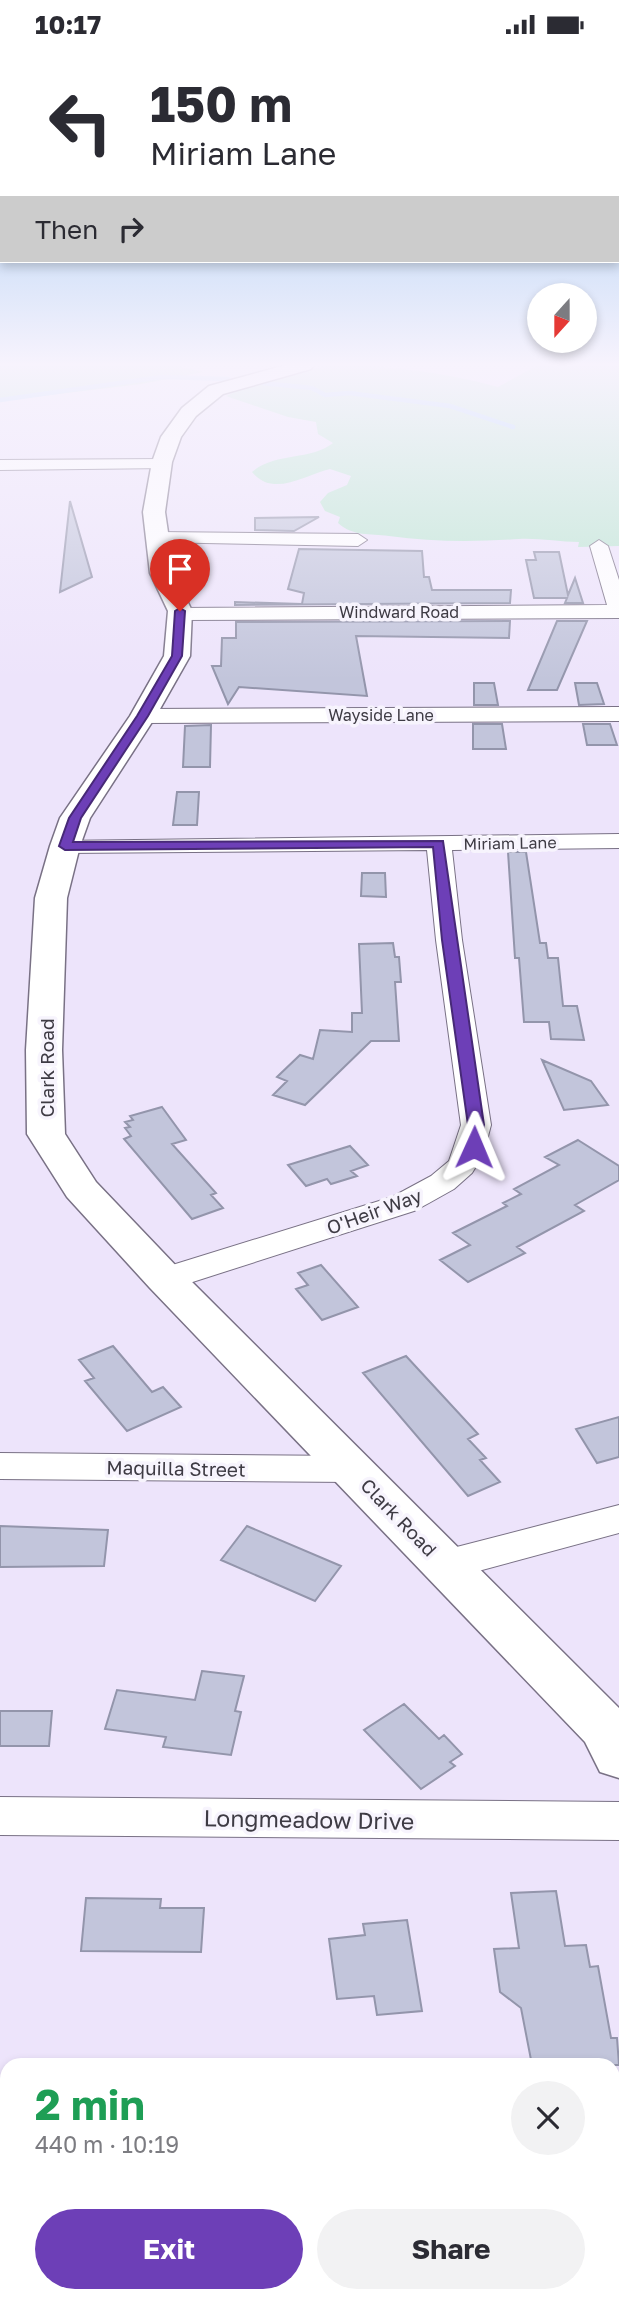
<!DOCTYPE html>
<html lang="en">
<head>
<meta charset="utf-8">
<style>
	:root { --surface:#fff; --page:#f2f2f3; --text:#2b2b33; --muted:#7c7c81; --accent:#6d3fb7 }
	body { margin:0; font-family:"Golos Text",sans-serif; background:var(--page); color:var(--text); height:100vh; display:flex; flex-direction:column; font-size:26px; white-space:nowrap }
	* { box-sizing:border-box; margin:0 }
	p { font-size:23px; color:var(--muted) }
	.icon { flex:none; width:38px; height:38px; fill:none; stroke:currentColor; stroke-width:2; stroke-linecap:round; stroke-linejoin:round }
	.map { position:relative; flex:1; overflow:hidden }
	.side { position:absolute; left:0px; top:2009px; width:620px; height:245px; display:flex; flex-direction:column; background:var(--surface); border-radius:21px 21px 0 0; box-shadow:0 4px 10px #0003 }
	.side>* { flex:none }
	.hud { position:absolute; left:0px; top:0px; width:620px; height:214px; box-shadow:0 4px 10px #0003; background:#fff; color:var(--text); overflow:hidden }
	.needle { width:46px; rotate:201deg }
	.fabs { position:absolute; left:527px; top:234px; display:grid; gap:14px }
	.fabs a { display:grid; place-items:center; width:70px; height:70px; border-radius:50%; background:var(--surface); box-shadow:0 4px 10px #0003; font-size:35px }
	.pin { position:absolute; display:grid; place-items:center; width:60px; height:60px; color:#fff; margin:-72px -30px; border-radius:50% 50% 50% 0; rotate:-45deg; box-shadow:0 0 7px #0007 }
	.pin .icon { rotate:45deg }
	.me { position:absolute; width:77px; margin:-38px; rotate:1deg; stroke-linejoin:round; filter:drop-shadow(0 0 5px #0008) }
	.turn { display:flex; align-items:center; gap:24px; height:147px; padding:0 35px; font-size:32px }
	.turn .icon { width:91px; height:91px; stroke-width:2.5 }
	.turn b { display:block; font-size:49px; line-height:60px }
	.then { display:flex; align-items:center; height:66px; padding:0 35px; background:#0003; gap:14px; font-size:26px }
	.round { display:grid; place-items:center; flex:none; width:74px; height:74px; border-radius:37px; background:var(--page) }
	.headline { display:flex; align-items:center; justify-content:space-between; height:119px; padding:0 35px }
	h1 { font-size:42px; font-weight:700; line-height:52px; color:#1e9e55 }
	.cta { display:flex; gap:14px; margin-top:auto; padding:14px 35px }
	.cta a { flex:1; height:80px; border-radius:42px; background:var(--accent); color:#fff; font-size:28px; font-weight:700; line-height:80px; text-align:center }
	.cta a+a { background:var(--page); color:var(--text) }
	.status { display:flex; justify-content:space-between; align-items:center; height:49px; padding:0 35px; background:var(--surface); direction:ltr }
	.status svg { height:19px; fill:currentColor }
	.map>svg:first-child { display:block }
</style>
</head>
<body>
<div class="status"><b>10:17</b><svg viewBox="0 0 49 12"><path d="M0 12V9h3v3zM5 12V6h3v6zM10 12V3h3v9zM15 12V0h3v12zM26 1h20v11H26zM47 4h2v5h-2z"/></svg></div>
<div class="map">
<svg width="619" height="2254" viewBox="0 0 619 2254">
	<rect width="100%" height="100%" fill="#ede4fb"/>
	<path fill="#bce6d2" d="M0 316H174L204 323 141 335 0 352Z
		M330 316C387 316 443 323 498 338L538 316H619V497L578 498 579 493C559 493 539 489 519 490 474 493 433 493 389 487 369 484 354 488 338 474L340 468 325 462 320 453 328 444 347 436 351 427 330 420C305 426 273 449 252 423 275 403 310 412 333 394L318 385 316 373 288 368 226 347 255 334Z"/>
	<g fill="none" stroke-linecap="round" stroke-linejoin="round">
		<path stroke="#b1d6fd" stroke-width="4.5" d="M262 334 312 339 325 346 349 344 450 357 513 378
			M0 351 162 328 228 330"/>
	</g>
	<path fill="#c2c5db" stroke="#9395ab" stroke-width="2" d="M70 452 92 528 60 543Z
		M319 468 294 482 255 481V469Z
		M299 500 422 502 424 528H429L432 541H511L510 554 235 556V553L302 555 304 544 288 540Z
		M534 503H559L568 546 575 529 583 554H565L567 549H534L526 511H536Z
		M510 572 509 589 356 587 367 647 239 638 228 655 212 617H221L222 589H236V573Z
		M557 572H587L557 641H528Z
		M474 634H494L498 656H474Z
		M575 634H597L604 655 579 656Z
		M473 675H502L506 700H473Z
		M583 675H610L617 696H587Z
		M211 676 210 718H183L185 677Z
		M177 743H199L197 776H173Z
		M508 803H526L540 894H546L548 909H558L563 957H577L584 991 551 990 549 973H524L519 909H515Z
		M362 824H385L386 848 361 847Z
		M393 894 395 908H399L401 933H395L399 992H371L305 1056 273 1046 287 1032 277 1028 300 1006 313 1010 320 981 352 983V964H362L359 895Z
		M542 1011 591 1032 608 1056 564 1061Z
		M162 1058 186 1091 172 1095 216 1144 211 1146 223 1159 192 1170 124 1090 131 1087 125 1079 130 1078 125 1073 133 1071 130 1067Z
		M578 1091 619 1117V1131L575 1156 584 1162 517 1198 525 1204 468 1233 440 1211 470 1196 453 1184 507 1157 503 1154 521 1145 514 1140 559 1116 545 1108Z
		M350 1097 368 1116 351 1122 357 1127 331 1135 327 1130 306 1137 288 1116Z
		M321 1216 358 1258 322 1271 296 1240 308 1236 298 1224Z
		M113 1297 152 1343 163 1338 181 1358 127 1382 85 1332 94 1329 79 1311Z
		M406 1307 478 1385 468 1390 486 1409 480 1411 500 1433 468 1447 363 1324Z
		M619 1368V1408L597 1414 576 1380Z
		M0 1477 108 1481 104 1517 0 1518Z
		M247 1477 341 1517 315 1552 221 1511Z
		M202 1622 244 1627 235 1662 241 1663 231 1706 163 1698 166 1688 105 1680 117 1641 195 1651Z
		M404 1655 439 1690 444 1686 462 1705 450 1713 455 1717 421 1740 364 1681Z
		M0 1662H52L49 1697H0Z
		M556 1842 565 1897 586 1896 590 1918 598 1917 611 1989H617L619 2016H532L521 1959 500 1943 494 1900 519 1899 511 1844Z
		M86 1849 161 1850 160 1859H204L201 1903 81 1902Z
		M407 1871 422 1962 377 1966 374 1947 337 1950 329 1890 365 1886 363 1875Z"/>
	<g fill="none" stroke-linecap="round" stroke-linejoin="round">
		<g stroke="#797185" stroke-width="2">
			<path id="street" d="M161 410 167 411 169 415 167 419 0 421V411Z
				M158 483 358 485 367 491 358 497 152 493 149 489Z
				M599 491 608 497 619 531V569L179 571 169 565 179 559 607 556 590 497Z
				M619 658V672L143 674 132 667 143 660Z
				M619 785V799L452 801 462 891 491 1076 483 1106 472 1124 454 1140 429 1154 414 1162 177 1238 165 1241 153 1238 148 1230 153 1222 392 1148 431 1127 449 1112 461 1076 436 891 427 801 65 804 56 802 53 797 56 792Z
				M0 1404 352 1407 365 1410 371 1420 365 1430 352 1433 0 1430Z
				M619 1456V1484L445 1531 431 1527 425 1516 431 1505 445 1501Z
				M0 1748 619 1753V1791L0 1786Z"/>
		</g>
		<g stroke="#797185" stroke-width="3">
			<path id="secondary" d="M286 316H314L311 320 223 345 196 367 181 388 172 413 165 463 174 524 192 562 190 607 156 667 90 769 80 797 67 849 62 1001 65 1085 96 1133 180 1221 619 1659V1729L600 1723 585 1693 150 1239 67 1148 27 1085 26 1001 35 849 50 797 60 769 130 667 164 607 168 562 150 524 143 463 152 413 161 388 182 359 209 337Z"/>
		</g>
		<use href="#street" fill="#fff" fill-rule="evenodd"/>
		<use href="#secondary" fill="#fff" fill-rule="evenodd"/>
	</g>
	<linearGradient id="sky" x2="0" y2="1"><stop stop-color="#92c2f0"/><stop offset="0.5" stop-color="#f7f3fd"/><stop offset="1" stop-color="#f7f3fd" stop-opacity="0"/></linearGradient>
	<rect width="619" height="631" fill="url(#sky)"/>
	<path fill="#6d3fb7" stroke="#472977" stroke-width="2" d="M180 559 185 562 182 607 148 667 81 769 73 793 443 792 484 1076 479 1101 474 1103 466 1098 468 1076 442 891 433 798 65 801 59 797 69 769 137 667 172 607 175 562Z"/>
	<g text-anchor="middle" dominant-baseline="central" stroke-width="7" stroke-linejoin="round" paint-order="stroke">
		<g font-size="16" fill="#3e3b44" stroke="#f7f4fd">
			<text x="399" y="563">Windward Road</text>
			<text x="381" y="666">Wayside Lane</text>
			<text transform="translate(510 794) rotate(-1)">Miriam Lane</text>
		</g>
		<g font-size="19" fill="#3e3b44" stroke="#f7f4fd">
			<text transform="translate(46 1019) rotate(-90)">Clark Road</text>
			<text transform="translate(374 1162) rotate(-20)">O'Heir Way</text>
			<text transform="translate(176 1419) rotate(1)">Maquilla Street</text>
			<text transform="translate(399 1468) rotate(46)">Clark Road</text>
		</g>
		<g font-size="23" fill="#3e3b44" stroke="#f7f4fd">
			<text transform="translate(309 1770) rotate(1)">Longmeadow Drive</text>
		</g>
	</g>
</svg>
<div class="fabs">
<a><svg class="needle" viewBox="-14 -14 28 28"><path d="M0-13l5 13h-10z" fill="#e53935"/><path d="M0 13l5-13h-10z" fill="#7c7c81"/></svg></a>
</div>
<div class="pin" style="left:180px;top:562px;background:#d93025"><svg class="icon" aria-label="arrive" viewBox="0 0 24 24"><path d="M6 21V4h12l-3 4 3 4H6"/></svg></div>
<svg class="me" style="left:474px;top:1098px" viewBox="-20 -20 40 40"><path d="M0-17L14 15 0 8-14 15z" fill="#6d3fb7" stroke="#fff" stroke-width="4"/></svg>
<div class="hud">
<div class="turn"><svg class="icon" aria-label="left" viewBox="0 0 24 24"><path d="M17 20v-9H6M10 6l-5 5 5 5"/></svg><div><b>150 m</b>Miriam Lane</div></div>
<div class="then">Then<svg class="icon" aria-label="right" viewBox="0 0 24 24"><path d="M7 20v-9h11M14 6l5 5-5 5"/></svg></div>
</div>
<section class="side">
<div class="headline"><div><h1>2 min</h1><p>440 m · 10:19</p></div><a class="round"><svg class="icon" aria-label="close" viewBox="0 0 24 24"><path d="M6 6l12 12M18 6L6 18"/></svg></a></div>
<div class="cta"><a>Exit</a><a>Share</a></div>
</section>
</div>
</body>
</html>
